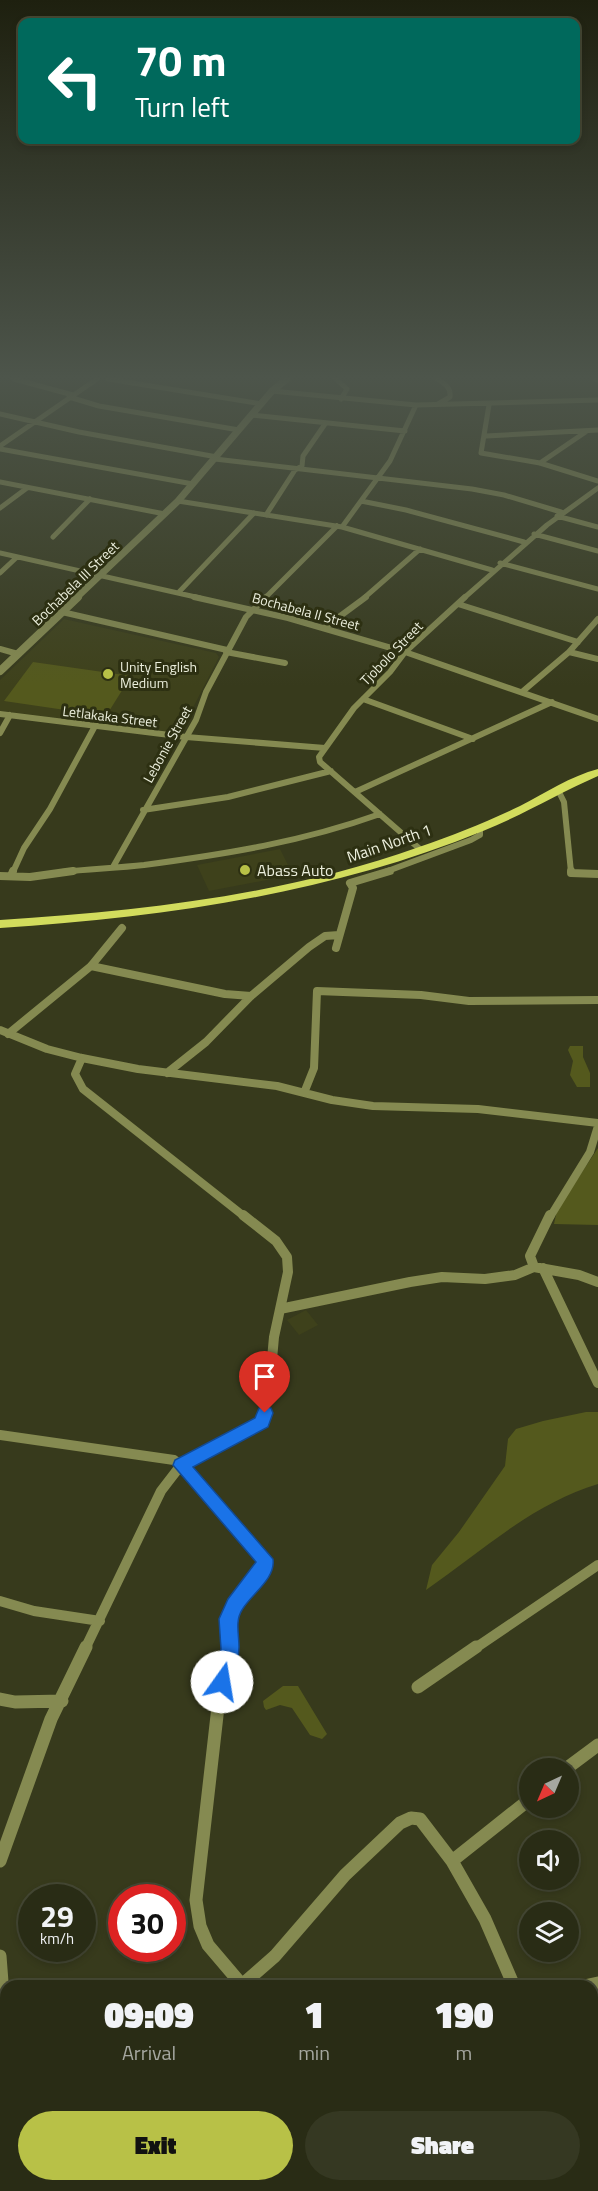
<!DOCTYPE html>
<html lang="en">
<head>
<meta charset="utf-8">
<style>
	:root { --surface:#292c15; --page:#353822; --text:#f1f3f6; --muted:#a5a7a0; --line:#454834; --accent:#b8c147 }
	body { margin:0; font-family:"Titillium Web",sans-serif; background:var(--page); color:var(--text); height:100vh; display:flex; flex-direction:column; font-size:22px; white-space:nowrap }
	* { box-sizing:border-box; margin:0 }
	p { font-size:20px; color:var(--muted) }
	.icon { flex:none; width:33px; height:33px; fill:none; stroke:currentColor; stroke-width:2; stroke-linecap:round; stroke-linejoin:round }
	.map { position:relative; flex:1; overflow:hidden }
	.side { position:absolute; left:0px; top:1980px; width:598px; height:212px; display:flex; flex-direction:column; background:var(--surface); border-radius:18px 18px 0 0; box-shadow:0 3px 9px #0003,0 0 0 2px var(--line) }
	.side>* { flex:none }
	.hud { position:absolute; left:18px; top:18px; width:562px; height:126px; border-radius:12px; box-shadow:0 3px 9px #0003,0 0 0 2px var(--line); background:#00695c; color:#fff; overflow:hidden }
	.needle { width:39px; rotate:224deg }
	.controls { position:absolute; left:519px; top:1758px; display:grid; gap:12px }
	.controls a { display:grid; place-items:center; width:60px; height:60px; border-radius:50%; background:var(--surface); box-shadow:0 3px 9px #0003,0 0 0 2px var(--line); font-size:30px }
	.speed { position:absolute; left:18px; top:1884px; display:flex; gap:12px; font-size:30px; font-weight:700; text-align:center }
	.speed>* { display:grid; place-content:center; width:78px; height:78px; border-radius:50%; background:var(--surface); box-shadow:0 3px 9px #0003,0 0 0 2px var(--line); line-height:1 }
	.speed small { font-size:15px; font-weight:400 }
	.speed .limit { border:9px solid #d22; background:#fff; color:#111 }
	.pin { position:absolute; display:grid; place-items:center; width:51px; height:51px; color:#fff; margin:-62px -26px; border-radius:50% 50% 50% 0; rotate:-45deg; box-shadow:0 0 6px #0007 }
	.pin .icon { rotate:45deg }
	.me { position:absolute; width:66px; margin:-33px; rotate:13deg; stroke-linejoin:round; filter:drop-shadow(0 0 4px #0008) }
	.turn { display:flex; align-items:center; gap:21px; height:126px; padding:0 18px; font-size:27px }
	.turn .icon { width:78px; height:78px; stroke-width:2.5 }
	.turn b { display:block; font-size:42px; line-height:51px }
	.eta { display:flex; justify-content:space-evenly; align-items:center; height:102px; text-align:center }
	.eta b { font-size:36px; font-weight:800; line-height:42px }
	.primary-button { display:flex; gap:12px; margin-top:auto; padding:12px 18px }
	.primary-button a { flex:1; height:69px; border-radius:36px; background:var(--accent); color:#111; font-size:24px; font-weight:800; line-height:69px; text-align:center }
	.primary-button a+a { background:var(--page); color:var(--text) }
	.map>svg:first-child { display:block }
</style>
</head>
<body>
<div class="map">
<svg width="598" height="2191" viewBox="0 0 598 2191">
	<rect width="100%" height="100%" fill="#373a1c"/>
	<path fill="#3e411b" d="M64 619 216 653 219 657 180 733 0 711V680Z
		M280 849 293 875 209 891 197 865Z
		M306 1310 318 1325 299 1335 287 1320Z"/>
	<path fill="#54591d" d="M33 662 131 676 106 716 4 701Z
		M570 1046H583V1057L590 1073V1087H577L570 1075 573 1061 568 1050Z
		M598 1148V1225L554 1224 557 1210Z
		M586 1412H598V1484C532 1504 482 1551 426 1590L432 1565 459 1532 505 1466 508 1439 516 1429 543 1421Z
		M283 1686H298L327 1734 322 1739 310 1735 292 1708 280 1705 266 1710 264 1707 263 1701Z"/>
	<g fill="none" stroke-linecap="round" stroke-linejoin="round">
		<path stroke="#858a51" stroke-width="5" d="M14 379 73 395
			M108 379 262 404
			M336 379 347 389 341 399
			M437 379C445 384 451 387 450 397L438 404
			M595 379 598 381
			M272 391 416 405 598 400
			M69 397 99 406 239 430
			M489 405 481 453 540 463 598 481
			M0 414 79 432 217 457
			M251 415 405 431
			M486 436 598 430
			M0 446 97 379
			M0 449 193 484
			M215 459 472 489 504 495 561 512
			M540 463 587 431
			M0 482 165 514
			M178 501 342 527 492 570
			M361 501 406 510 524 542
			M0 508 27 488
			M266 515 295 470 302 466 303 456 325 424
			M557 516 598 527
			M342 527 390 461 416 405
			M534 534 598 551
			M53 537 90 499
			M0 553 200 598
			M500 563 598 589
			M0 573 17 557
			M179 592 254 513
			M265 598 337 526
			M364 598 420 549
			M464 598 547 525 598 488"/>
		<path stroke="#858a51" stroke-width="6" d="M194 597 288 618 405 652 598 719
			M458 604 578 642
			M62 612 227 650
			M598 619 569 652 598 659
			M324 628 366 597
			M0 649 18 654
			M226 652 285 663
			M522 692 569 652
			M363 699 473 739
			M0 714 186 737 325 748
			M0 733 10 715
			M355 792 552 702
			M559 792 564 802 571 872
			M143 810 228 797 331 771
			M421 850 320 762 319 757 354 708 390 672 405 652 465 597
			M113 867 196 720 206 692 246 617 266 597
			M13 872 24 848 50 809 95 726
			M62 872C89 869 117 868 144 865 226 854 302 842 380 814
			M385 872 471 840 480 835V828"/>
		<path stroke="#858a51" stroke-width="8" d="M571 871V873L598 874
			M0 876 30 877 73 871
			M11 876 13 871
			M336 948 353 888 350 883 390 871
			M91 966 225 994 251 996
			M0 1030 47 1049 82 1058 138 1069 277 1086 332 1100 373 1106 478 1109 598 1123
			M8 1034 91 966 122 928
			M82 1058 75 1074 83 1089 245 1217
			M167 1073 206 1042 251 996 309 947 325 936 339 935
			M304 1093 314 1068 317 991 421 995 469 1001 598 1000
			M550 1217 590 1152 598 1126"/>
		<path stroke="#858a51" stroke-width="10" d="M534 1267 530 1256 550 1215
			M543 1268 598 1383
			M280 1309 410 1282 442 1277 485 1279 515 1275 534 1267 579 1275 598 1282
			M0 1435 174 1460 181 1465 265 1559V1566L234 1605 229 1619 230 1649
			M0 1601 34 1611 100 1621
			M85 1649 161 1491 181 1465 262 1422 270 1381 274 1337 288 1272 287 1257 276 1241 243 1215
			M474 1649 598 1565"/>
		<path stroke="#858a51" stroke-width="13" d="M230 1647 219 1698 196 1900 200 1926 208 1945 242 1985 275 1956 345 1875 400 1823 411 1818 420 1819 452 1861 485 1919 514 1986
			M418 1687 476 1647
			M0 1699 15 1702 62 1701
			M567 1768 598 1745
			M0 1861 51 1719 86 1647
			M452 1861 530 1799
			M0 1956 6 2034
			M584 1986 598 1983
			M0 2122 6 2115
			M384 2191 398 2186"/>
		<path stroke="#858a51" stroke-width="7" d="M76 598 178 501 272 391 287 379"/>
		<path stroke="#858a51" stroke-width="8" d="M0 671 78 597"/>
		<path fill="#d2dc5d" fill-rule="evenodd" d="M598 769V776C559 793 523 815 483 831 329 894 165 917 0 928V920C142 911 285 895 419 847 454 835 487 822 520 806 545 793 571 776 598 769Z"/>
	</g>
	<linearGradient id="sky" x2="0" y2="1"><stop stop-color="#1e200f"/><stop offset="0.55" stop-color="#4d554b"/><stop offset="1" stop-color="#4d554b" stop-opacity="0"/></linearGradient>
	<rect width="598" height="686" fill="url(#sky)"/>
	<path fill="#1a73e8" stroke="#114b97" stroke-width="1.5" d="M265 1406 271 1408 273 1413 268 1427 193 1467 273 1559C276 1579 251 1594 242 1610 235 1621 239 1634 239 1647 239 1660 234 1676 229 1688L222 1691 216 1688 213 1682 221 1649 219 1619 228 1599 256 1562 173 1465 175 1460 255 1418 259 1408Z"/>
	<g fill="#b8c147" stroke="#2d3012" stroke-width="2">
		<circle cx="108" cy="674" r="6"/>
		<circle cx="245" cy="870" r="6"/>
	</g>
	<g text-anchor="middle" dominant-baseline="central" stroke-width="6" stroke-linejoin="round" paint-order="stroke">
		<g font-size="14" fill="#ebeedc" stroke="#2d3012">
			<text transform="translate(75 583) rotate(-44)">Bochabela III Street</text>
			<text transform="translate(306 611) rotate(15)">Bochabela II Street</text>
			<text transform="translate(391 653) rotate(-46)">Tjobolo Street</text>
			<text transform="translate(110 716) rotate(7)">Letlakaka Street</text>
			<text transform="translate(167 744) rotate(-61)">Lebonie Street</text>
		</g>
		<g font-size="14" fill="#ebeedc" stroke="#2d3012" text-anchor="start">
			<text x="120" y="666">Unity English<tspan x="120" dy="16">Medium</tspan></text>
		</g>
		<g font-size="16" fill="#ebeedc" stroke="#2d3012">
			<text transform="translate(389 843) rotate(-19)">Main North 1</text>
		</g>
		<g font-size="16" fill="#ebeedc" stroke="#2d3012" text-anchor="start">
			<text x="257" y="870">Abass Auto</text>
		</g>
	</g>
</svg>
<div class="controls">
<a><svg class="needle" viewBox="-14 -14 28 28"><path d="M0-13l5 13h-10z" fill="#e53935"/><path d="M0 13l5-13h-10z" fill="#a5a7a0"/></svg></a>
<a><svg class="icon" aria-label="sound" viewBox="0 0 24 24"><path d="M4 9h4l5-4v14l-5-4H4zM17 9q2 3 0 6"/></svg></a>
<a><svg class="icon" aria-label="layers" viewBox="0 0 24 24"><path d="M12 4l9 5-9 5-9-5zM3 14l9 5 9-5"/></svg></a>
</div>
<div class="speed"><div>29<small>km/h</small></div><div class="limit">30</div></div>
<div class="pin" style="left:265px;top:1413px;background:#d93025"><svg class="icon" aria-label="arrive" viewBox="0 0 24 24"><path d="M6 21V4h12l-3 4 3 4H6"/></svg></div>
<svg class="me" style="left:222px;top:1682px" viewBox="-20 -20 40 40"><circle r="19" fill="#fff"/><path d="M0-13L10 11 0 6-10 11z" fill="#1a73e8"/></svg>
<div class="hud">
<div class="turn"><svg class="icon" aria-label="left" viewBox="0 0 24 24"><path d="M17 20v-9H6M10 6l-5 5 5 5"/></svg><div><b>70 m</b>Turn left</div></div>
</div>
<section class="side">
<div class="eta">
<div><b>09:09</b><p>Arrival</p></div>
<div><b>1</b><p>min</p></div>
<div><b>190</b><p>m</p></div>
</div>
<div class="primary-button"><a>Exit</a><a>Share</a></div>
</section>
</div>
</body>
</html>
